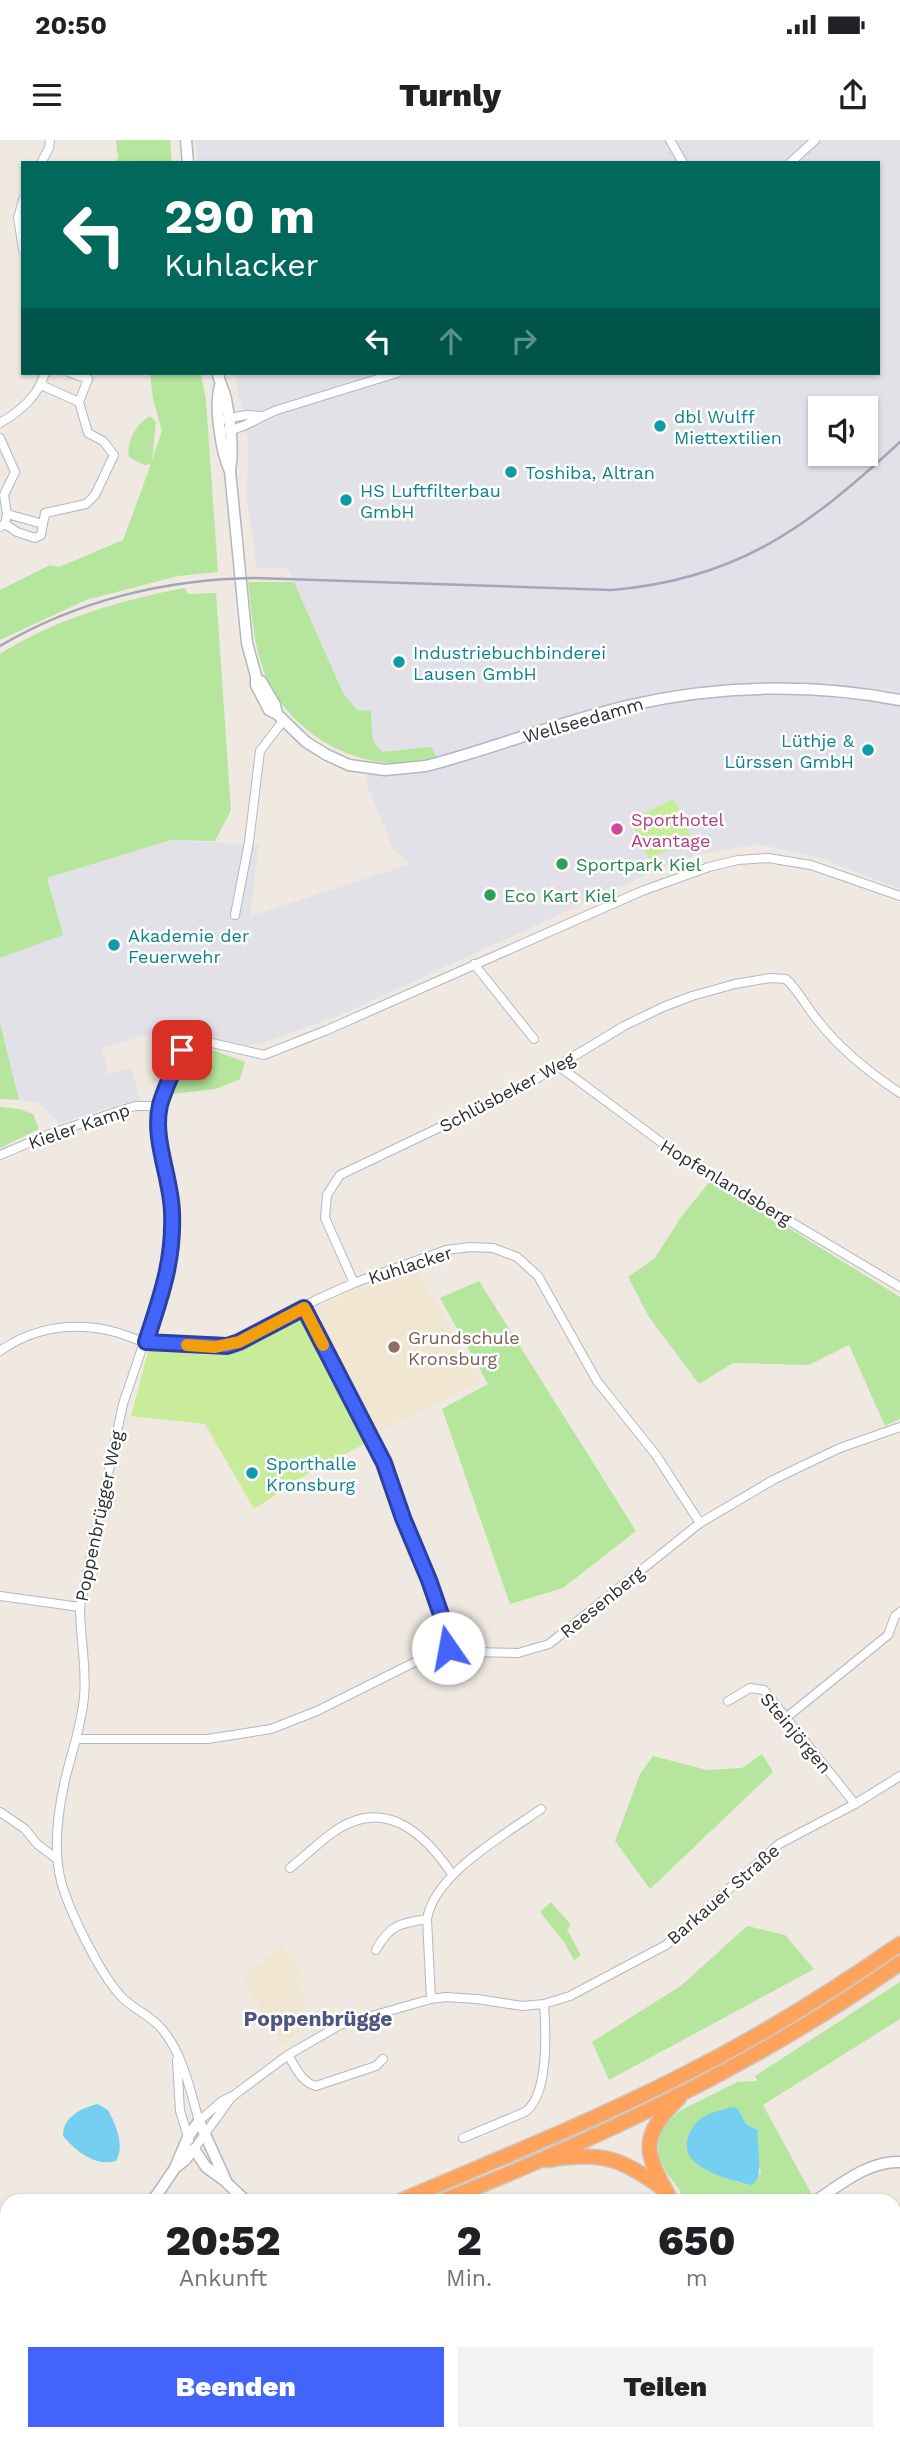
<!DOCTYPE html>
<html lang="de">
<head>
<meta charset="utf-8">
<style>
	:root { --surface:#fff; --page:#f2f2f2; --text:#202124; --muted:#757577; --accent:#4264fb }
	body { margin:0; font-family:"Work Sans",sans-serif; background:var(--page); color:var(--text); height:100vh; display:flex; flex-direction:column; font-size:26px; white-space:nowrap }
	* { box-sizing:border-box; margin:0 }
	p { font-size:23px; color:var(--muted) }
	.icon { flex:none; width:38px; height:38px; fill:none; stroke:currentColor; stroke-width:2; stroke-linecap:round; stroke-linejoin:round }
	.map { position:relative; flex:1; overflow:hidden }
	.side { position:absolute; left:0px; top:2054px; width:901px; height:247px; display:flex; flex-direction:column; background:var(--surface); border-radius:21px 21px 0 0; box-shadow:0 2px 5px #0004 }
	.side>* { flex:none }
	.hud { position:absolute; left:21px; top:21px; width:859px; height:214px; border-radius:0px; box-shadow:0 2px 5px #0004; background:#00695c; color:#fff; overflow:hidden }
	.fabs { position:absolute; left:808px; top:256px; display:grid; gap:14px }
	.fabs a { display:grid; place-items:center; width:70px; height:70px; border-radius:0px; background:var(--surface); box-shadow:0 2px 5px #0004; font-size:35px }
	.pin { position:absolute; display:grid; place-items:center; width:60px; height:60px; color:#fff; margin:-30px; border-radius:14px; box-shadow:0 4px 10px #0006 }
	.me { position:absolute; width:77px; margin:-38px; rotate:348deg; stroke-linejoin:round; filter:drop-shadow(0 0 5px #0008) }
	.turn { display:flex; align-items:center; gap:24px; height:147px; padding:0 28px; font-size:32px }
	.turn .icon { width:91px; height:91px; stroke-width:2.5 }
	.turn b { display:block; font-size:49px; line-height:60px }
	.lanes { display:flex; align-items:center; height:66px; padding:0 28px; background:#0003; justify-content:center; gap:35px; direction:ltr }
	.lanes .off { opacity:.35 }
	.eta { display:flex; justify-content:space-evenly; align-items:center; height:119px; text-align:center }
	.eta b { font-size:42px; font-weight:800; line-height:49px }
	.primary-button { display:flex; gap:14px; margin-top:auto; padding:14px 28px }
	.primary-button a { flex:1; height:80px; border-radius:0px; background:var(--accent); color:#fff; font-size:28px; font-weight:800; line-height:80px; text-align:center }
	.primary-button a+a { background:var(--page); color:var(--text) }
	.status { display:flex; justify-content:space-between; align-items:center; height:49px; padding:0 35px; background:var(--surface); direction:ltr }
	.status svg { height:19px; fill:currentColor }
	header { display:flex; justify-content:space-between; align-items:center; height:91px; padding:0 28px; background:var(--surface); font-size:32px; font-weight:800 }
	.map>svg:first-child { display:block }
</style>
</head>
<body>
<div class="status"><b>20:50</b><svg viewBox="0 0 49 12"><path d="M0 12V9h3v3zM5 12V6h3v6zM10 12V3h3v9zM15 12V0h3v12zM26 1h20v11H26zM47 4h2v5h-2z"/></svg></div>
<header><svg class="icon" aria-label="menu" viewBox="0 0 24 24"><path d="M4 6h16M4 12h16M4 18h16"/></svg>Turnly<svg class="icon" aria-label="share" viewBox="0 0 24 24"><path d="M12 15V3M7 8l5-5 5 5M5 13v7h14v-7"/></svg></header>
<div class="map">
<svg width="900" height="2300" viewBox="0 0 900 2300">
	<rect width="100%" height="100%" fill="#efe9e1"/>
	<path fill="#e3e1e8" fill-rule="evenodd" d="M195 0H900V749L820 718 758 704 696 715 652 732 338 876 261 903 244 906 189 891 173 900 146 895 102 908 108 934 131 928 140 959 59 983 38 963 19 960 0 883V818L62 795 47 738 171 700 259 705 250 776 411 724 393 709 365 640 373 621 357 570 343 553 288 428H257L247 360 248 299 234 233H878V23H198ZM821 268H866V313H821Z"/>
	<path fill="#f0e6d1" d="M416 1128 480 1241 374 1295 309 1172 353 1150Z
		M282 1805 306 1842 298 1848 306 1858 304 1890 282 1904 244 1841 247 1834Z"/>
	<path fill="#b6e59e" fill-rule="evenodd" d="M116 0H170L172 23H116L118 18Z
		M150 233H201L206 261 218 432 178 436 86 460 0 500V450L50 425 59 427 123 400 151 324 144 325 129 317C126 302 137 283 150 276L156 282 152 320 162 291 153 259Z
		M248 442H294L343 553 357 570 371 571C372 586 369 603 383 612L429 607 432 608 436 616 434 618C366 638 290 597 264 532 253 504 252 472 248 442Z
		M185 448 188 454 216 453 231 670 215 701 171 700 47 738 63 795 0 818V514C55 479 121 460 185 448Z
		M0 883 19 960 0 959Z
		M207 908 245 922 240 939 216 949 171 954C180 932 180 913 207 908Z
		M0 967 19 969 33 974 39 989 0 1008Z
		M711 1040 900 1157V1279L885 1286 849 1205 809 1225 733 1223 699 1244 649 1177 628 1137 655 1118 681 1077Z
		M479 1141 636 1391 563 1448 510 1464 442 1269 488 1244 440 1158Z
		M762 1614 773 1632 650 1749 615 1701 640 1634 653 1616 707 1630 742 1628Z
		M551 1762 571 1785 567 1790 581 1815 574 1820 564 1802 540 1772Z
		M747 1786 785 1795 814 1829 609 1940 592 1902 682 1845Z
		M900 1842V1879L763 1965 812 2055 804 2061H683L679 2049 666 2032 659 2017 658 2002 664 1985 681 1970 737 1942 758 1941 755 1936ZM738 1969 746 1984 758 1990 757 2016 761 2034 740 2043 711 2032Z
		M894 2148 900 2158V2264L894 2254Z
		M210 2294H324L329 2300H214Z"/>
	<path fill="#c9ec9a" d="M674 659 692 699 649 719 630 679Z
		M302 1174 370 1301 309 1333 254 1369 205 1284 131 1276 149 1208C174 1209 202 1214 226 1209 252 1204 278 1186 302 1174Z"/>
	<path fill="#75cff0" d="M98 1964 108 1970C116 1985 125 2005 116 2021 95 2027 76 2011 63 1996 63 1977 81 1968 98 1964Z
		M734 1967 738 1969 746 1984 758 1990C756 2006 765 2038 752 2045 734 2041 711 2035 696 2023 679 2011 688 1987 703 1977 712 1972 724 1969 734 1967Z"/>
	<g fill="none" stroke-linecap="round" stroke-linejoin="round">
		<g stroke="#b4b7c1" stroke-width="10">
			<path id="street" d="M670 0 683 23
				M41 23 49 8 50 0
				M790 23 815 0
				M23 60 18 78 23 109
				M71 233 88 239 79 262
				M220 280 246 275 262 276
				M0 283C22 270 37 257 45 233
				M226 291C246 288 258 277 277 270L397 233
				M0 298 15 332 4 355 7 374 5 384
				M7 374 43 384 45 373 86 364 95 355 114 315 103 301 88 293 79 262 41 245
				M0 387 5 384 17 392 35 398 41 395 43 384
				M900 756 811 725 768 718 738 720 709 727 642 751 327 890 264 915 199 900C195 901 191 902 188 904 174 913 160 964 159 981L173 1072 169 1129 123 1264 80 1467C80 1498 87 1527 84 1557 81 1588 72 1611 65 1640 58 1671 53 1710 61 1741 69 1771 99 1831 119 1854 130 1868 149 1874 161 1888 183 1913 190 1950 199 1981L222 1961 233 1956 288 1915 340 1885 431 1859 446 1857 477 1859 522 1866 544 1864 570 1856 666 1805 779 1704 855 1664 900 1636
				M235 775 249 702 260 611 283 581
				M474 824 534 899
				M560 927 677 1014 900 1147
				M0 1015 52 993 135 966H160
				M354 1143 325 1078 327 1055 340 1035 516 951 624 886 663 867 692 856 735 844 770 838 786 839C799 851 807 868 819 882 841 910 870 933 900 953
				M304 1168 384 1323 403 1378 429 1440 447 1492 448 1508
				M0 1211C35 1186 78 1181 119 1193 128 1196 137 1200 145 1202 167 1207 205 1207 227 1206L239 1202 318 1159 354 1143 446 1110 471 1107 493 1108 517 1117 538 1136 597 1241 656 1315 700 1383
				M0 1456 80 1467
				M728 1561 750 1548 764 1550 855 1664
				M787 1577 888 1495 895 1476 900 1472
				M78 1599H208L271 1589 317 1571 429 1515 448 1508 466 1512 518 1513 549 1504 700 1383 773 1340 806 1324 840 1308 900 1287
				M0 1672 25 1689 37 1704 57 1719
				M290 1728C304 1717 317 1704 332 1693 383 1656 423 1691 452 1734
				M376 1810C389 1785 401 1783 427 1779
				M431 1859 427 1779C434 1734 506 1694 541 1669
				M288 1915C295 1926 302 1943 316 1946L376 1926 383 1919
				M177 1920 180 1971 189 2000
				M463 1998 525 1972C549 1955 546 1891 544 1864
				M194 2009 231 1958
				M0 2197 7 2171
				M0 2259 2 2273 7 2278
				M620 2294 626 2300
				M129 2300 134 2294"/>
		</g>
		<g stroke="#b4b7c1" stroke-width="13">
			<path id="secondary" d="M186 0 188 23
				M218 233C219 242 224 250 226 259 230 282 234 308 230 331L247 503 256 536V545L269 570 277 574 306 602 327 615 349 625 385 630 426 626C495 608 561 581 631 565 718 545 811 543 900 560
				M220 246C214 266 221 310 229 329
				M261 541 275 565 277 574
				M199 1981 227 2043 247 2062
				M176 2027 185 2020 194 2009 206 2027 225 2041
				M152 2062 175 2028 188 1997 199 1981
				M814 2062C840 2045 867 2021 900 2022"/>
		</g>
		<g stroke="#c9c9c9" stroke-width="15">
			<path id="primary" d="M62 2300 68 2294"/>
		</g>
		<g stroke="#c9c9c9" stroke-width="17">
			<path id="highway" d="M548 2020C602 2011 621 2018 665 2050
				M398 2062C493 2021 589 1983 681 1936 757 1898 830 1853 900 1804
				M440 2062C600 1998 759 1923 900 1823
				M672 2062C646 2014 636 2000 679 1958"/>
		</g>
		<use href="#street" stroke="#fff" stroke-width="8"/>
		<use href="#secondary" stroke="#fff" stroke-width="10"/>
		<use href="#primary" stroke="#f2d163" stroke-width="12"/>
		<use href="#highway" stroke="#ffa35c" stroke-width="14"/>
		<path stroke="#a3a6b8" stroke-width="2.5" d="M0 506C78 460 167 439 256 438L611 450C738 440 809 386 900 302"/>
	</g>
	<g fill="none" stroke-linecap="round" stroke-linejoin="round">
		<g stroke="#2b41a3" stroke-width="18">
			<path id="route" d="M182 910C175 928 165 947 160 965 152 999 171 1037 172 1072 174 1121 161 1156 146 1202L227 1206 239 1202 304 1168 384 1323 403 1378 429 1440 447 1492 448 1508"/>
		</g>
		<use href="#route" stroke="#4264fb" stroke-width="12"/>
		<path stroke="#f59e0b" stroke-width="12" d="M187 1205 215 1207 239 1202 304 1168 323 1205"/>
	</g>
	<g fill="#0f9aa8" stroke="#fff" stroke-width="2.5">
		<circle cx="660" cy="286" r="7"/>
		<circle cx="511" cy="332" r="7"/>
		<circle cx="346" cy="360" r="7"/>
		<circle cx="399" cy="522" r="7"/>
		<circle cx="868" cy="610" r="7"/>
		<circle cx="114" cy="805" r="7"/>
		<circle cx="252" cy="1333" r="7"/>
	</g>
	<circle fill="#d1479c" stroke="#fff" stroke-width="2.5" cx="617" cy="689" r="7"/>
	<g fill="#2e9e5b" stroke="#fff" stroke-width="2.5">
		<circle cx="562" cy="724" r="7"/>
		<circle cx="490" cy="755" r="7"/>
	</g>
	<circle fill="#8d6e63" stroke="#fff" stroke-width="2.5" cx="394" cy="1207" r="7"/>
	<g text-anchor="middle" dominant-baseline="central" stroke-width="5" stroke-linejoin="round" paint-order="stroke">
		<g font-size="18" fill="#0d838f" stroke="#fff" text-anchor="start">
			<text x="674" y="276">dbl Wulff<tspan x="674" dy="21">Miettextilien</tspan></text>
			<text x="525" y="332">Toshiba, Altran</text>
			<text x="360" y="350">HS Luftfilterbau<tspan x="360" dy="21">GmbH</tspan></text>
			<text x="413" y="512">Industriebuchbinderei<tspan x="413" dy="21">Lausen GmbH</tspan></text>
			<text x="854" y="600" text-anchor="end">Lüthje &amp;<tspan x="854" dy="21">Lürssen GmbH</tspan></text>
			<text x="128" y="795">Akademie der<tspan x="128" dy="21">Feuerwehr</tspan></text>
			<text x="266" y="1323">Sporthalle<tspan x="266" dy="21">Kronsburg</tspan></text>
		</g>
		<g font-size="18" fill="#2e2e2e" stroke="#fff">
			<text transform="translate(583 580) rotate(-16)">Wellseedamm</text>
			<text transform="translate(507 952) rotate(-28)">Schlüsbeker Weg</text>
			<text transform="translate(79 986) rotate(-19)">Kieler Kamp</text>
			<text transform="translate(726 1042) rotate(31)">Hopfenlandsberg</text>
			<text transform="translate(410 1125) rotate(-18)">Kuhlacker</text>
			<text transform="translate(99 1376) rotate(-78)">Poppenbrügger Weg</text>
			<text transform="translate(602 1462) rotate(-39)">Reesenberg</text>
			<text transform="translate(796 1593) rotate(50)">Steinjörgen</text>
			<text transform="translate(723 1754) rotate(-41)">Barkauer Straße</text>
		</g>
		<g font-size="18" fill="#b23c85" stroke="#fff" text-anchor="start">
			<text x="631" y="679">Sporthotel<tspan x="631" dy="21">Avantage</tspan></text>
		</g>
		<g font-size="18" fill="#27864d" stroke="#fff" text-anchor="start">
			<text x="576" y="724">Sportpark Kiel</text>
			<text x="504" y="755">Eco Kart Kiel</text>
		</g>
		<g font-size="18" fill="#785e54" stroke="#fff" text-anchor="start">
			<text x="408" y="1197">Grundschule<tspan x="408" dy="21">Kronsburg</tspan></text>
		</g>
		<g font-size="21" font-weight="bold" fill="#4d5680" stroke="#fff">
			<text x="318" y="1878">Poppenbrügge</text>
		</g>
	</g>
</svg>
<div class="fabs">
<a><svg class="icon" aria-label="sound" viewBox="0 0 24 24"><path d="M4 9h4l5-4v14l-5-4H4zM17 9q2 3 0 6"/></svg></a>
</div>
<div class="pin" style="left:182px;top:910px;background:#d93025"><svg class="icon" aria-label="arrive" viewBox="0 0 24 24"><path d="M6 21V4h12l-3 4 3 4H6"/></svg></div>
<svg class="me" style="left:448px;top:1508px" viewBox="-20 -20 40 40"><circle r="19" fill="#fff"/><path d="M0-13L10 11 0 6-10 11z" fill="#4264fb"/></svg>
<div class="hud">
<div class="turn"><svg class="icon" aria-label="left" viewBox="0 0 24 24"><path d="M17 20v-9H6M10 6l-5 5 5 5"/></svg><div><b>290 m</b>Kuhlacker</div></div>
<div class="lanes"><svg class="icon" aria-label="left" viewBox="0 0 24 24"><path d="M17 20v-9H6M10 6l-5 5 5 5"/></svg><svg class="icon off" aria-label="ahead" viewBox="0 0 24 24"><path d="M12 20V5M6 11l6-6 6 6"/></svg><svg class="icon off" aria-label="right" viewBox="0 0 24 24"><path d="M7 20v-9h11M14 6l5 5-5 5"/></svg></div>
</div>
<section class="side">
<div class="eta">
<div><b>20:52</b><p>Ankunft</p></div>
<div><b>2</b><p>Min.</p></div>
<div><b>650</b><p>m</p></div>
</div>
<div class="primary-button"><a>Beenden</a><a>Teilen</a></div>
</section>
</div>
</body>
</html>
